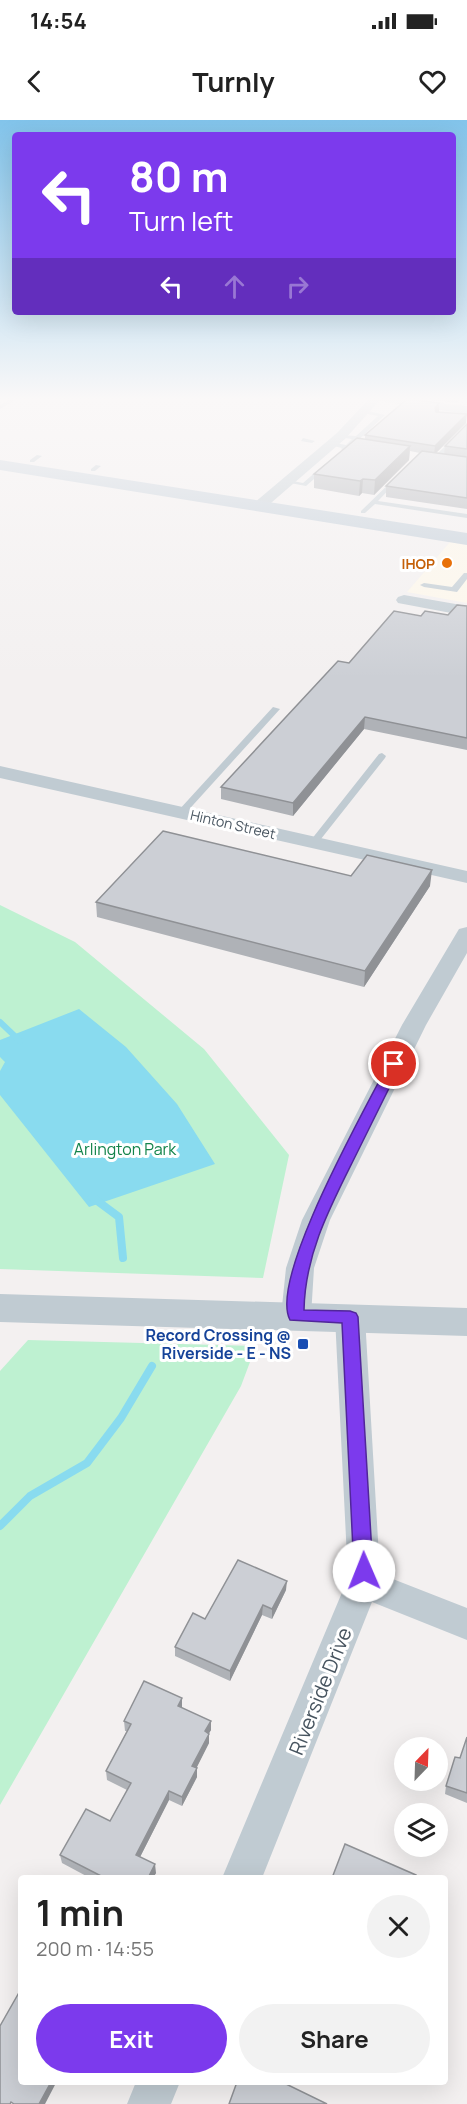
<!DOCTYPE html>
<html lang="en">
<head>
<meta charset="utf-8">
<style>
	:root { --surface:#fff; --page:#f2f2f2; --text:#222; --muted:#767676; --accent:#7c3aed }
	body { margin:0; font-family:Manrope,sans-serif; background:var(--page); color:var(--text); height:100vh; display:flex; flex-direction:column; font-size:22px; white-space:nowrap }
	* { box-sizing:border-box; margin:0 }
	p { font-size:20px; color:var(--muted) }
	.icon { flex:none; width:33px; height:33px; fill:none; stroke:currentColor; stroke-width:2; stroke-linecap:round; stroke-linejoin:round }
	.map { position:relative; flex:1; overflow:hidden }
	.panel { position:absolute; left:18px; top:1755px; width:430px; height:210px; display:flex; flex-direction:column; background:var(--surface); border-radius:6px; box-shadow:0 6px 24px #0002 }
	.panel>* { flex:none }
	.top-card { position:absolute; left:12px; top:12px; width:444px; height:183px; border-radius:6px; box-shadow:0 6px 24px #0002; background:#7c3aed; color:#fff; overflow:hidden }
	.needle { width:39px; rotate:23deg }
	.fabs { position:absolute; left:394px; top:1617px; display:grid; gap:12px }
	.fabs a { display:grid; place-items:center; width:54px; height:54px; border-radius:50%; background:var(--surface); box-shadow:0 6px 24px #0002; font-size:30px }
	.pin { position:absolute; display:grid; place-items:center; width:51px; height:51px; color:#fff; margin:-26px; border:3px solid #fff; border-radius:50%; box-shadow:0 2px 6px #0007 }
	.me { position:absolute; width:66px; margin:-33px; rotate:359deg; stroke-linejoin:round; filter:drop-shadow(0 0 4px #0008) }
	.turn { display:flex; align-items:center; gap:21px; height:126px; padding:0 18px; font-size:27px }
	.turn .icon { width:78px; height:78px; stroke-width:2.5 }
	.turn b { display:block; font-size:42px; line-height:51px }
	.lanes { display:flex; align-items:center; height:57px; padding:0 18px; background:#0003; justify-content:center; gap:30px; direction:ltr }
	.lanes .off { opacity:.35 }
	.round { display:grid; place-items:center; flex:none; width:63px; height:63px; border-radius:32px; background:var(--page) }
	.head { display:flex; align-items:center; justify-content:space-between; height:102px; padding:0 18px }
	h1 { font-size:36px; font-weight:700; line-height:45px }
	.primary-button { display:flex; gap:12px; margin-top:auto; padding:12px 18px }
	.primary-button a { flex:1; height:69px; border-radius:36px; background:var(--accent); color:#fff; font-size:24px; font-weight:700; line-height:69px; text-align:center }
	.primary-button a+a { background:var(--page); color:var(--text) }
	.status { display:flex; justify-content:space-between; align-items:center; height:42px; padding:0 30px; background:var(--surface); direction:ltr }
	.status svg { height:16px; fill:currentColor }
	header { display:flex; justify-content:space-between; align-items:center; height:78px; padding:0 18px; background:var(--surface); font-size:27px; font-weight:700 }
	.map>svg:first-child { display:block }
</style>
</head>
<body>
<div class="status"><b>14:54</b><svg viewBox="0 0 49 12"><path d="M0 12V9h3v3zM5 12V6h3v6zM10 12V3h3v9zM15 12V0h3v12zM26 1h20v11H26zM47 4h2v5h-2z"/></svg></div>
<header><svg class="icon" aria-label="back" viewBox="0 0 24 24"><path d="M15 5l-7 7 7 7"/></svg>Turnly<svg class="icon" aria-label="heart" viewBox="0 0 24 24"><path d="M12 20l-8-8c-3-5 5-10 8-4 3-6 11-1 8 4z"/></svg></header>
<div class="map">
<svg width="467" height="1984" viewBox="0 0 467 1984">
	<rect width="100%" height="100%" fill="#f3f0f0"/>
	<path fill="#fdf7ea" d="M450 422 467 425V483L407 472Z"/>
	<path fill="#bef1d1" d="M0 785 75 822 204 929 289 1035 263 1158 0 1149Z
		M28 1220 256 1226 241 1266 0 1685V1251Z"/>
	<path fill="#89dbef" d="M79 889 126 927 177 984 215 1044 89 1087 0 975V951L5 942 0 937V920Z"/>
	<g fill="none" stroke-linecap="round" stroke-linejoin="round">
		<path stroke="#89dbef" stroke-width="6" d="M0 902 20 921"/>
		<path stroke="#89dbef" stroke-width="8" d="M92 1077 119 1097 123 1138
			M0 1406 30 1376 87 1343 121 1298 152 1246"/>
		<path fill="#c0cbd2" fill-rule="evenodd" d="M8 280H15L0 289V285Z
			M364 290 385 295 352 326 364 328V330L348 329 344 331 341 329 342 328 329 325 331 322 346 325 352 319 339 317V315L356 316 378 296 362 293Z
			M467 305V310L440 337H436V335Z
			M303 318 315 321 312 323 301 321Z
			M37 335 42 336 34 342H30V340Z
			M325 344 330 345 306 366 285 362 288 360 303 363Z
			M96 345 101 346 95 351H91V349Z
			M396 357 398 358V360L378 381 467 394V398L375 384 365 393H361V391Z
			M464 453H467V459L457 472 424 467 420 465 424 463 452 467Z
			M273 587 280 589 184 695H178V691Z
			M382 633 386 636 385 638 317 724H311V720L379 634Z"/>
		<path fill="#c0cbd2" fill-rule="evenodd" d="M368 280H412L467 286V294L379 281 345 319 264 389H254L252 386 254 383 337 313Z
			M404 475 467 486V496L398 483 396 480 398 477Z
			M0 646 467 751V763L0 658Z
			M467 807V833L426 905 330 1100 314 1148 311 1196 306 1204 296 1207 286 1204 281 1196 286 1148 302 1100 402 905 456 814 459 809Z
			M350 1186 360 1189 365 1197 380 1454 467 1488V1520L372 1482 262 1758H222L346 1463 347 1438 335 1197 340 1189Z
			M136 1962H180L171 1984H127Z"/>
		<path fill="#c0cbd2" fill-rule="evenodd" d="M0 1174 467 1188V1216L0 1202Z"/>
		<path fill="#c0ccd7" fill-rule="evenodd" d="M0 340 467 413V425L0 350Z"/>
	</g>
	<path fill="#afb2b7" d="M430 280H460L457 283Z
		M439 292 466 303 436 333 444 334 445 326 467 304V389L386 377V366L420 333 410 331 409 340 374 375 362 373 359 376 314 368V354L365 319V315Z
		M467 486V630L364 609 293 696 221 679V667L349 543 421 496 448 495Z
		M351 756 430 766 364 867 97 797 96 782Z
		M286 1470 272 1499 262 1495 230 1561 175 1536V1527L205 1499Z
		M182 1588 211 1601V1610L209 1613V1623L196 1648 197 1657 182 1686 169 1680 140 1737 156 1753 153 1758H90L62 1743 60 1735 110 1701 127 1670 107 1660 106 1651 127 1611H125L124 1601Z
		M467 1617V1683L445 1674 446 1666 460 1638Z"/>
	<path fill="#8f9195" d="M439 283V292L435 297V288Z
		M467 294 466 303 434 335 435 326Z
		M410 326 409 340 374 375 375 360Z
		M363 359 362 373 359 376 360 361Z
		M365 597 364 609 293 696V683Z
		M432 750 430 766 364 867 365 851Z
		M287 1461 286 1470 272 1499V1489Z
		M263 1485 262 1495 230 1561V1551Z
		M182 1578V1588L178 1586Z
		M211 1601V1610L205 1620V1611Z
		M209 1614V1623L193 1655 192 1646Z
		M197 1648V1657L182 1686V1677Z
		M169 1671V1680L137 1743 136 1735Z
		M155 1744 156 1753 153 1758H148Z
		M51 1962H55L56 1963 45 1984H39Z"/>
	<path fill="#cccfd5" stroke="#8f9195" stroke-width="1.5" d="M406 280H416L439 283 435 288 436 292 467 294 435 326 365 315Z
		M467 304V329L445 326Z
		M357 318 410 326 375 360 363 359 360 361 314 354Z
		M422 331 467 337V378L386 366Z
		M457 485 467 486V618L365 597 293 683 221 667 338 541 349 543 394 491 421 496 425 491 448 495Z
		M163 711 351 756 367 735 432 750 365 851 96 782Z
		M238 1440 287 1461 272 1489 263 1485 230 1551 175 1527 193 1493 205 1499Z
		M144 1561 182 1578 178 1586 211 1601 205 1611 209 1614 192 1646 197 1648 182 1677 169 1671 136 1735 155 1744 148 1758H105L60 1735 86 1689 110 1701 131 1663 106 1651 131 1604 124 1601Z
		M467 1617V1673L446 1666 455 1637 460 1638Z
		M345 1724 416 1755 415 1758H332Z
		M21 1869V1962H51L39 1984H14L11 1982 10 1984H0V1906Z
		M237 1962H282L327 1984H229Z"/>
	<linearGradient id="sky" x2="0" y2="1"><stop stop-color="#82c4eb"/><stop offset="0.5" stop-color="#faf8f8"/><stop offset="1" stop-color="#faf8f8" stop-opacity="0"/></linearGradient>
	<rect width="467" height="558" fill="url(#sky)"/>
	<path fill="#7c3aed" stroke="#51269a" stroke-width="1.5" d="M394 940 401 944C385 977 368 1010 352 1043 328 1091 305 1136 304 1190L350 1191 356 1193 358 1197 373 1451 370 1456 364 1459 357 1456 354 1451 342 1203 290 1200C268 1159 366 988 388 944Z"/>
	<circle fill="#e8710a" stroke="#fff" stroke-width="2" cx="447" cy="443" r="6"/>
	<rect fill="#1a4fb4" stroke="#fff" stroke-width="2" x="297" y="1218" width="12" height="12" rx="3"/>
	<g text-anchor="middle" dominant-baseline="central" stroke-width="6" stroke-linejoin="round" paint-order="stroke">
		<g font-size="14" font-weight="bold" fill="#c56008" stroke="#fff" text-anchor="end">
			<text x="435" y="443">IHOP</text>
		</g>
		<g font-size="14" fill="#47545f" stroke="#fff">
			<text transform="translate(233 704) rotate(13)">Hinton Street</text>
		</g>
		<g font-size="16" fill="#14844b" stroke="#fff">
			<text x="125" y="1029">Arlington Park</text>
		</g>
		<g font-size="16" font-weight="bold" fill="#164399" stroke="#fff" text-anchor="end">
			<text x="291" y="1215">Record Crossing @<tspan x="291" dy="18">Riverside - E - NS</tspan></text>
		</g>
		<g font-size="20" fill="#47545f" stroke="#fff">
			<text transform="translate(320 1571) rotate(-68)">Riverside Drive</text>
		</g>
	</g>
</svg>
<div class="fabs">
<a><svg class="needle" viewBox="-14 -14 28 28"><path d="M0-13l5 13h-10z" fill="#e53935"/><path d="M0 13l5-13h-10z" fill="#767676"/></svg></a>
<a><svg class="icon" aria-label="layers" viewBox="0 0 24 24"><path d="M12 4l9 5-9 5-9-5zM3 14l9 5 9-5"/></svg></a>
</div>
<div class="pin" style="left:394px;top:944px;background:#d93025"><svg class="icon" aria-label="arrive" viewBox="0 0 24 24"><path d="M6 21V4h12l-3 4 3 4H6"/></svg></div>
<svg class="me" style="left:364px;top:1451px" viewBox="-20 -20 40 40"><circle r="19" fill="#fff"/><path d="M0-13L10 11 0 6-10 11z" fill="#7c3aed"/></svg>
<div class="top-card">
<div class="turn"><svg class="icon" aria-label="left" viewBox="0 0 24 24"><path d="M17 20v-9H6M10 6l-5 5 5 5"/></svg><div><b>80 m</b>Turn left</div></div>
<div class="lanes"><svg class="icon" aria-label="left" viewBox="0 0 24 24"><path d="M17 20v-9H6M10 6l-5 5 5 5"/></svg><svg class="icon off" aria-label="ahead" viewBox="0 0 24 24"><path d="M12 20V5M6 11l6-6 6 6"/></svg><svg class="icon off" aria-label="right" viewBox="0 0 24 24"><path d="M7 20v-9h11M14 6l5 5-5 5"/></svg></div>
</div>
<section class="panel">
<div class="head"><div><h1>1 min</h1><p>200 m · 14:55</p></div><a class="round"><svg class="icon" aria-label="close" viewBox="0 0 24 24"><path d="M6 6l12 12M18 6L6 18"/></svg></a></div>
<div class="primary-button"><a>Exit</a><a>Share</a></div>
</section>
</div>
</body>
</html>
